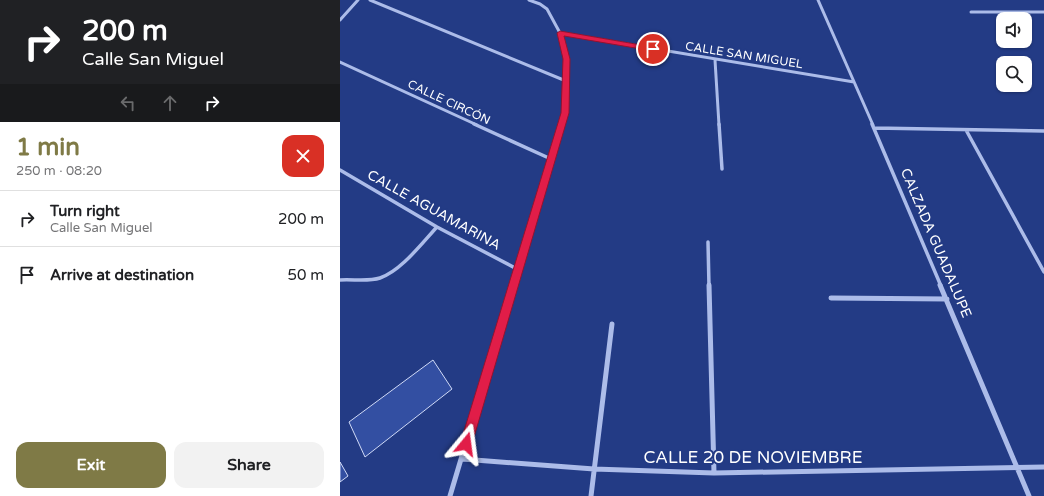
<!DOCTYPE html>
<html lang="en">
<head>
<meta charset="utf-8">
<style>
	:root { --surface:#fff; --page:#f2f2f2; --text:#202124; --muted:#757577; --line:#e0e0e0; --accent:#7f7a46 }
	body { margin:0; font-family:"Varela Round",sans-serif; background:var(--page); color:var(--text); height:100vh; display:flex; flex-direction:column; font-size:15px; white-space:nowrap }
	* { box-sizing:border-box; margin:0 }
	p { font-size:13px; color:var(--muted) }
	.icon { flex:none; width:22px; height:22px; fill:none; stroke:currentColor; stroke-width:2; stroke-linecap:round; stroke-linejoin:round }
	.map { position:relative; flex:1; overflow:hidden }
	.sheet { display:flex; flex-direction:column; background:var(--surface); width:340px }
	.sheet>* { flex:none }
	.top-card { background:#202124; color:#fff; overflow:hidden }
	.fabs { position:absolute; left:656px; top:12px; display:grid; gap:8px }
	.fabs a { display:grid; place-items:center; width:36px; height:36px; border-radius:8px; background:var(--surface); box-shadow:0 1px 3px #0004; font-size:20px }
	.pin { position:absolute; display:grid; place-items:center; width:34px; height:34px; color:#fff; margin:-17px; border:2px solid #fff; border-radius:50%; box-shadow:0 1px 4px #0007 }
	.me { position:absolute; width:44px; margin:-22px; rotate:16deg; stroke-linejoin:round; filter:drop-shadow(0 0 3px #0008) }
	.turn { display:flex; align-items:center; gap:14px; height:84px; padding:0 16px; font-size:18px }
	.turn .icon { width:52px; height:52px; stroke-width:2.5 }
	.turn b { display:block; font-size:28px; line-height:34px }
	.lanes { display:flex; align-items:center; height:38px; padding:0 16px; background:#0003; justify-content:center; gap:20px; direction:ltr }
	.lanes .off { opacity:.35 }
	.round { display:grid; place-items:center; flex:none; width:42px; height:42px; border-radius:12px; background:var(--page) }
	.head { display:flex; align-items:center; justify-content:space-between; height:68px; padding:0 16px }
	h1 { font-size:24px; font-weight:700; line-height:30px; color:var(--accent) }
	.cta { display:flex; gap:8px; margin-top:auto; padding:8px 16px }
	.cta a { flex:1; height:46px; border-radius:12px; background:var(--accent); color:#fff; font-size:16px; font-weight:700; line-height:46px; text-align:center }
	.cta a+a { background:var(--page); color:var(--text) }
	ul { padding:0; list-style:none }
	li { display:flex; align-items:center; gap:12px; height:56px; padding:0 16px; border-top:1px solid var(--line) }
	li div { flex:1 }
	li b { display:block; font-size:15px }
	li em { font-style:normal }
	main { display:flex; flex:1; min-height:0 }
	.map>svg:first-child { display:block }
</style>
</head>
<body>
<main>
<section class="sheet">
<div class="top-card">
<div class="turn"><svg class="icon" aria-label="right" viewBox="0 0 24 24"><path d="M7 20v-9h11M14 6l5 5-5 5"/></svg><div><b>200 m</b>Calle San Miguel</div></div>
<div class="lanes"><svg class="icon off" aria-label="left" viewBox="0 0 24 24"><path d="M17 20v-9H6M10 6l-5 5 5 5"/></svg><svg class="icon off" aria-label="ahead" viewBox="0 0 24 24"><path d="M12 20V5M6 11l6-6 6 6"/></svg><svg class="icon" aria-label="right" viewBox="0 0 24 24"><path d="M7 20v-9h11M14 6l5 5-5 5"/></svg></div>
</div>
<div class="head"><div><h1>1 min</h1><p>250 m · 08:20</p></div><a class="round" style="background:#d93025;color:#fff"><svg class="icon" aria-label="close" viewBox="0 0 24 24"><path d="M6 6l12 12M18 6L6 18"/></svg></a></div>
<ul>
<li><svg class="icon" aria-label="right" viewBox="0 0 24 24"><path d="M7 20v-9h11M14 6l5 5-5 5"/></svg><div><b>Turn right</b><p>Calle San Miguel</p></div><em>200 m</em></li>
<li><svg class="icon" aria-label="arrive" viewBox="0 0 24 24"><path d="M6 21V4h12l-3 4 3 4H6"/></svg><div><b>Arrive at destination</b></div><em>50 m</em></li>
</ul>
<div class="cta"><a>Exit</a><a>Share</a></div>
</section>
<div class="map">
<svg width="704" height="496" viewBox="0 0 704 496">
	<rect width="100%" height="100%" fill="#233b85"/>
	<path fill="#334fa2" stroke="#d0daf7" d="M93 360 112 389 25 457 9 422Z
		M0 462 8 476 0 482Z"/>
	<g fill="none" stroke-linecap="round" stroke-linejoin="round">
		<path stroke="#acbce9" stroke-width="3" d="M30 0 226 81
			M189 0 200 4 207 9 220 33 226 59 225 113 221 125
			M478 0 533 125
			M631 12H704
			M0 20 18 0
			M220 33 514 82
			M375 60 379 125
			M0 62 137 125"/>
		<path stroke="#acbce9" stroke-width="3.5" d="M134 124 211 159
			M379 124 382 169
			M532 124 601 286
			M534 128 704 131
			M626 130 704 272
			M0 170 97 227 177 269
			M368 242 369 286
			M0 280C13 279 28 282 40 278 61 271 82 243 97 227
			M173 286 222 124"/>
		<path stroke="#acbce9" stroke-width="5" d="M369 285 374 473
			M600 285 689 496
			M491 298 607 299
			M122 459 254 469 374 473 704 467
			M110 496 173 285
			M251 496 272 324"/>
	</g>
	<path fill="#e11d48" stroke="#92132f" d="M220 31 313 47 316 49 313 51 224 36 230 59 229 113 132 444 130 449 126 450 122 449 120 444 221 113 223 59 217 33Z"/>
	<g text-anchor="middle" dominant-baseline="central" stroke-width="4" stroke-linejoin="round" paint-order="stroke">
		<g font-size="12" fill="#fff" stroke="#233b85">
			<text transform="translate(404 55) rotate(9)">CALLE SAN MIGUEL</text>
			<text transform="translate(109 102) rotate(25)">CALLE CIRCÓN</text>
		</g>
		<g font-size="14" fill="#fff" stroke="#233b85">
			<text transform="translate(94 210) rotate(29)">CALLE AGUAMARINA</text>
			<text transform="translate(596 243) rotate(67)">CALZADA GUADALUPE</text>
		</g>
		<g font-size="17" fill="#fff" stroke="#233b85">
			<text x="413" y="457">CALLE 20 DE NOVIEMBRE</text>
		</g>
	</g>
</svg>
<div class="fabs">
<a><svg class="icon" aria-label="sound" viewBox="0 0 24 24"><path d="M4 9h4l5-4v14l-5-4H4zM17 9q2 3 0 6"/></svg></a>
<a><svg class="icon" aria-label="search" viewBox="0 0 24 24"><circle cx="10" cy="10" r="6"/><path d="M15 15l6 6"/></svg></a>
</div>
<div class="pin" style="left:313px;top:49px;background:#d93025"><svg class="icon" aria-label="arrive" viewBox="0 0 24 24"><path d="M6 21V4h12l-3 4 3 4H6"/></svg></div>
<svg class="me" style="left:126px;top:444px" viewBox="-20 -20 40 40"><path d="M0-17L14 15 0 8-14 15z" fill="#e11d48" stroke="#fff" stroke-width="4"/></svg>
</div>
</main>
</body>
</html>
